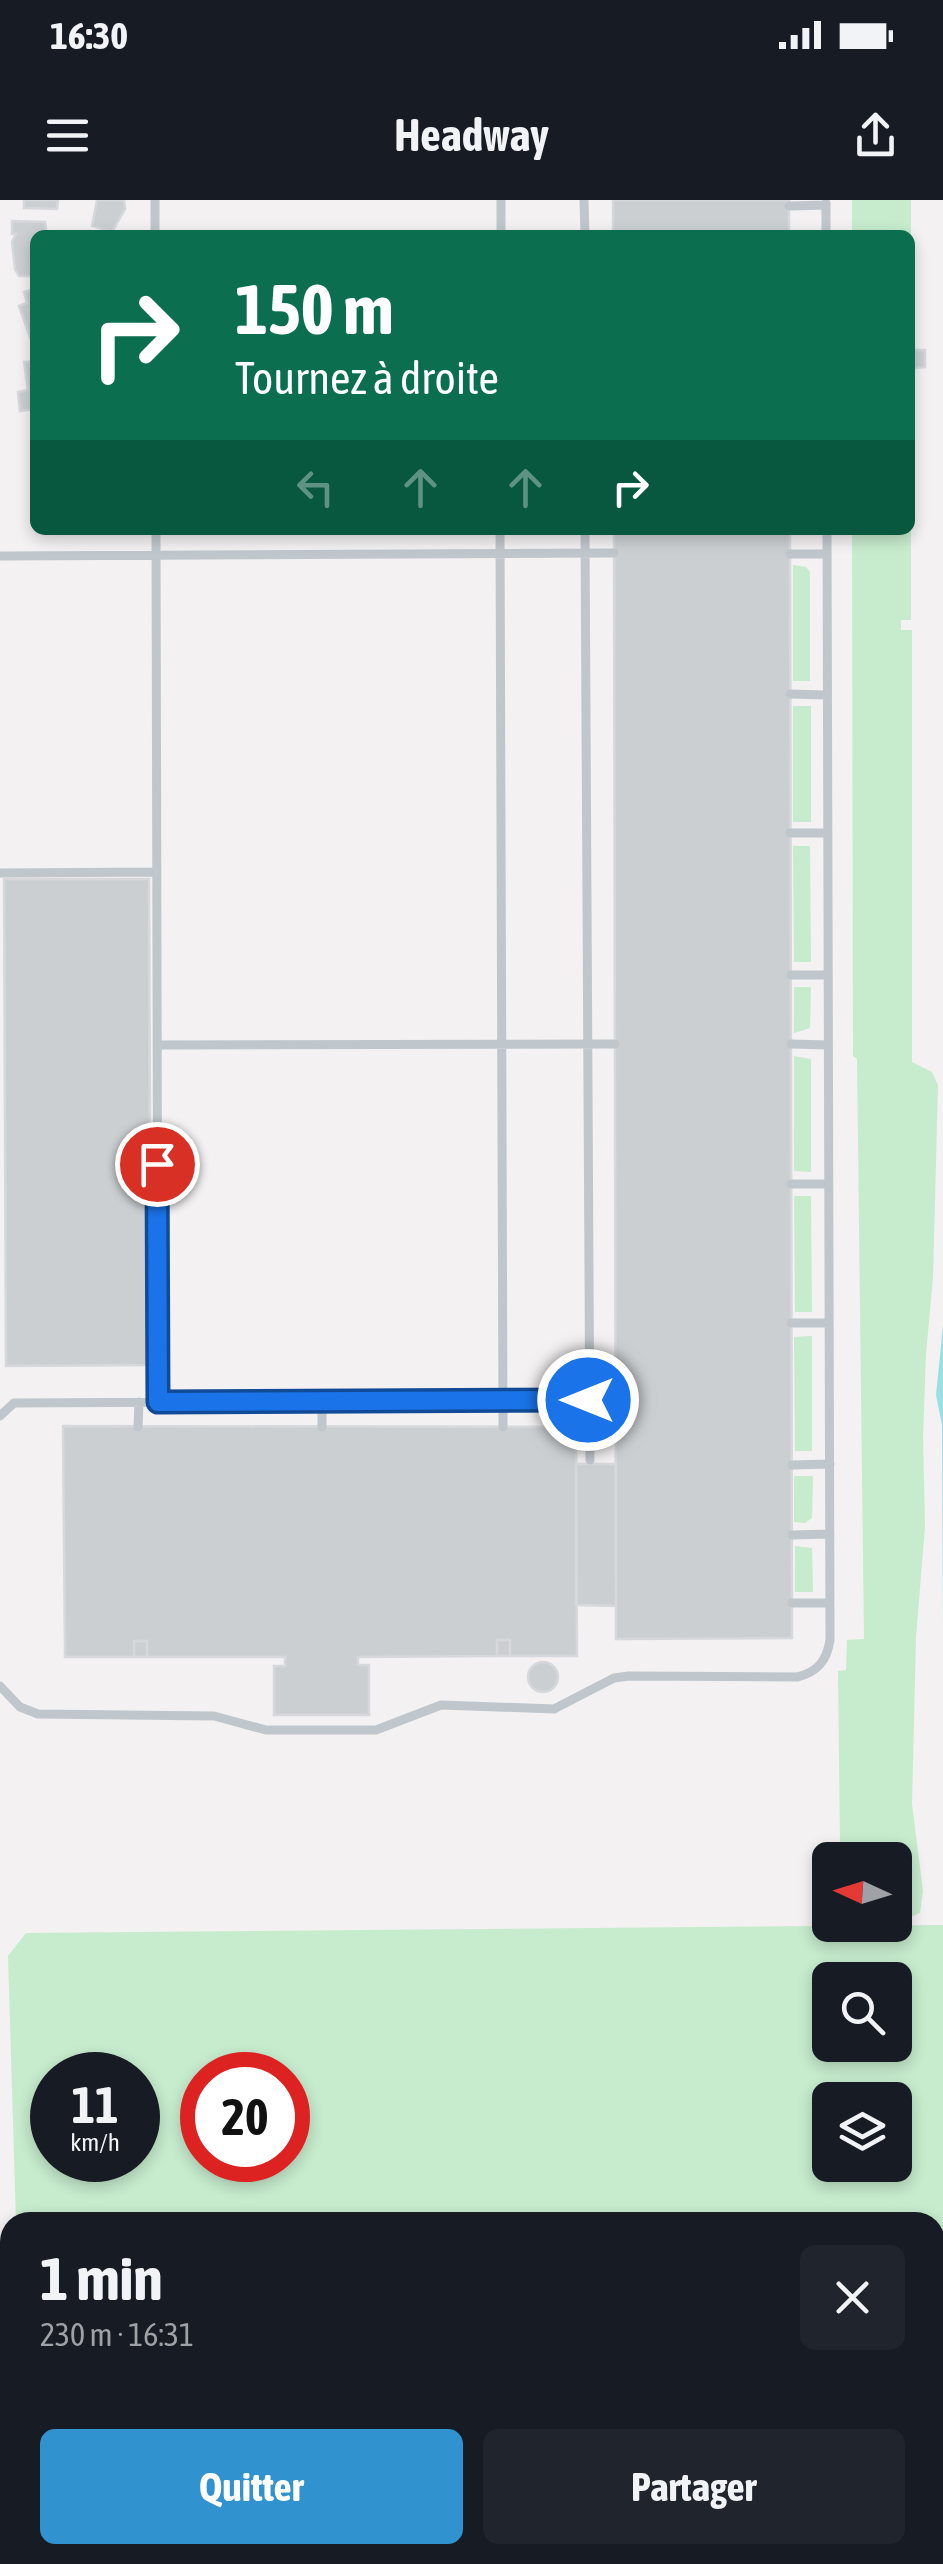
<!DOCTYPE html>
<html lang="fr">
<head>
<meta charset="utf-8">
<style>
	:root { --surface:#171b24; --page:#20242c; --text:#f1f3f6; --muted:#9ea1a6; --accent:#3092ce }
	body { margin:0; font-family:"Asap Condensed",sans-serif; background:var(--page); color:var(--text); height:100vh; display:flex; flex-direction:column; font-size:38px; white-space:nowrap }
	* { box-sizing:border-box; margin:0 }
	p { font-size:32px; color:var(--muted) }
	.icon { flex:none; width:55px; height:55px; fill:none; stroke:currentColor; stroke-width:2; stroke-linecap:round; stroke-linejoin:round }
	.map { position:relative; flex:1; overflow:hidden }
	.sheet { position:absolute; left:0px; top:2012px; width:945px; height:352px; display:flex; flex-direction:column; background:var(--surface); border-radius:30px 30px 0 0; box-shadow:0 5px 15px #0003 }
	.sheet>* { flex:none }
	.guide { position:absolute; left:30px; top:30px; width:885px; height:305px; border-radius:15px; box-shadow:0 5px 15px #0003; background:#0b6e4f; color:#fff; overflow:hidden }
	.needle { width:65px; rotate:274deg }
	.buttons { position:absolute; left:812px; top:1642px; display:grid; gap:20px }
	.buttons a { display:grid; place-items:center; width:100px; height:100px; border-radius:15px; background:var(--surface); box-shadow:0 5px 15px #0003; font-size:50px }
	.speed { position:absolute; left:30px; top:1852px; display:flex; gap:20px; font-size:50px; font-weight:700; text-align:center }
	.speed>* { display:grid; place-content:center; width:130px; height:130px; border-radius:50%; background:var(--surface); box-shadow:0 5px 15px #0003; line-height:1 }
	.speed small { font-size:25px; font-weight:400 }
	.speed .limit { border:15px solid #d22; background:#fff; color:#111 }
	.pin { position:absolute; display:grid; place-items:center; width:85px; height:85px; color:#fff; margin:-42px; border:5px solid #fff; border-radius:50%; box-shadow:0 2px 10px #0007 }
	.me { position:absolute; width:110px; margin:-55px; rotate:270deg; stroke-linejoin:round; filter:drop-shadow(0 0 8px #0008) }
	.turn { display:flex; align-items:center; gap:35px; height:210px; padding:0 40px; font-size:45px }
	.turn .icon { width:130px; height:130px; stroke-width:2.5 }
	.turn b { display:block; font-size:70px; line-height:85px }
	.lanes { display:flex; align-items:center; height:95px; padding:0 40px; background:#0003; justify-content:center; gap:50px; direction:ltr }
	.lanes .off { opacity:.35 }
	.round { display:grid; place-items:center; flex:none; width:105px; height:105px; border-radius:15px; background:var(--page) }
	.summary { display:flex; align-items:center; justify-content:space-between; height:170px; padding:0 40px }
	h1 { font-size:60px; font-weight:700; line-height:75px }
	.action { display:flex; gap:20px; margin-top:auto; padding:20px 40px }
	.action a { flex:1; height:115px; border-radius:15px; background:var(--accent); color:#fff; font-size:40px; font-weight:700; line-height:115px; text-align:center }
	.action a+a { background:var(--page); color:var(--text) }
	.status { display:flex; justify-content:space-between; align-items:center; height:70px; padding:0 50px; background:var(--surface); direction:ltr }
	.status svg { height:28px; fill:currentColor }
	header { display:flex; justify-content:space-between; align-items:center; height:130px; padding:0 40px; background:var(--surface); font-size:45px; font-weight:700 }
	.map>svg:first-child { display:block }
</style>
</head>
<body>
<div class="status"><b>16:30</b><svg viewBox="0 0 49 12"><path d="M0 12V9h3v3zM5 12V6h3v6zM10 12V3h3v9zM15 12V0h3v12zM26 1h20v11H26zM47 4h2v5h-2z"/></svg></div>
<header><svg class="icon" aria-label="menu" viewBox="0 0 24 24"><path d="M4 6h16M4 12h16M4 18h16"/></svg>Headway<svg class="icon" aria-label="share" viewBox="0 0 24 24"><path d="M12 15V3M7 8l5-5 5 5M5 13v7h14v-7"/></svg></header>
<div class="map">
<svg width="943" height="2364" viewBox="0 0 943 2364">
	<rect width="100%" height="100%" fill="#f3f1f2"/>
	<path fill="#c6ebcd" fill-rule="evenodd" d="M852 0H911V420H901V430H912V862L932 872 938 885 933 1077 926 1154 923 1237 925 1326 916 1437 912 1604 923 1691 920 1713 898 1722H895V1660H849V1645L840 1644 838 1471 846 1470 847 1440 864 1439 857 859 853 856 852 330H910V35H852Z
		M793 365 806 367 810 372V481H793Z
		M793 506H811V622H793Z
		M793 646H810L811 762H794Z
		M794 787H811L810 828 794 833Z
		M794 856 811 859V972L794 971Z
		M794 996H811L812 1112H795Z
		M812 1136V1251H795L794 1137Z
		M794 1276H813L812 1318 805 1323 794 1322Z
		M795 1346 812 1348 813 1392H795Z
		M943 1725V2364H26V2355H935V2022H16L8 1756 26 1733ZM830 1780H895V1845H830ZM52 1875H138V1960H52ZM202 1875H288V1960H202ZM895 1900V1965H830V1900Z"/>
	<path fill="#98e0e2" d="M943 1126V1429L942 1225 936 1195Z"/>
	<path fill="#cccfd2" stroke="#d6d8db" stroke-width="2.5" d="M24 0H58L57 9 24 8Z
		M97 0H124L125 9 112 32 92 26Z
		M613 0H789V35H613Z
		M12 21 45 22 47 35H35V76H19L15 69 12 42 16 34H12Z
		M35 89V139L31 140 19 106 27 103 24 92Z
		M914 150H925V167L914 168Z
		M35 161V209L20 211 18 192 28 190 24 162Z
		M614 330H790L792 1438 616 1439Z
		M4 679H149L151 1165 6 1166Z
		M63 1226 576 1227 577 1456H510V1440H497V1456L358 1457V1465H369V1515H274V1466H285V1457H147V1441H134V1457H65Z
		M576 1264H616V1406L576 1405Z
		M497 1440H510V1456H497Z
		M134 1441H147V1457H134Z
		M528 1477a15 15 0 1 1 30 0a15 15 0 1 1-30 0Z"/>
	<g fill="none" stroke-linecap="round" stroke-linejoin="round">
		<path stroke="#bfc7cc" stroke-width="9" d="M155 0V35
			M584 0 585 35
			M826 3V35
			M789 6 826 5
			M501 35V0
			M156 330 158 1202
			M500 330 503 1227
			M585 330 590 1260
			M790 354H827
			M0 356 614 353
			M790 494 827 495
			M790 633H827
			M0 673 157 672
			M791 775H828
			M791 844 828 845
			M157 845 615 844
			M791 984H828
			M791 1123H829
			M322 1201V1227
			M0 1216 14 1203 588 1200
			M138 1227 139 1202
			M589 1228H616
			M792 1265 830 1264
			M792 1335 830 1334
			M792 1403H830
			M0 1486 20 1507 38 1514 214 1516 266 1530H376L441 1505 554 1509 614 1478 629 1476 797 1477C818 1472 827 1460 830 1440L827 330"/>
	</g>
	<g fill="none" stroke-linecap="round" stroke-linejoin="round">
		<g stroke="#114b97" stroke-width="25">
			<path id="route" d="M157 964 158 1202 588 1200"/>
		</g>
		<use href="#route" stroke="#1a73e8" stroke-width="18"/>
	</g>
</svg>
<div class="buttons">
<a><svg class="needle" viewBox="-14 -14 28 28"><path d="M0-13l5 13h-10z" fill="#e53935"/><path d="M0 13l5-13h-10z" fill="#9ea1a6"/></svg></a>
<a><svg class="icon" aria-label="search" viewBox="0 0 24 24"><circle cx="10" cy="10" r="6"/><path d="M15 15l6 6"/></svg></a>
<a><svg class="icon" aria-label="layers" viewBox="0 0 24 24"><path d="M12 4l9 5-9 5-9-5zM3 14l9 5 9-5"/></svg></a>
</div>
<div class="speed"><div>11<small>km/h</small></div><div class="limit">20</div></div>
<div class="pin" style="left:157px;top:964px;background:#d93025"><svg class="icon" aria-label="arrive" viewBox="0 0 24 24"><path d="M6 21V4h12l-3 4 3 4H6"/></svg></div>
<svg class="me" style="left:588px;top:1200px" viewBox="-20 -20 40 40"><circle r="17" fill="#1a73e8" stroke="#fff" stroke-width="3"/><path d="M0-11L8 9 0 5-8 9z" fill="#fff"/></svg>
<div class="guide">
<div class="turn"><svg class="icon" aria-label="right" viewBox="0 0 24 24"><path d="M7 20v-9h11M14 6l5 5-5 5"/></svg><div><b>150 m</b>Tournez à droite</div></div>
<div class="lanes"><svg class="icon off" aria-label="left" viewBox="0 0 24 24"><path d="M17 20v-9H6M10 6l-5 5 5 5"/></svg><svg class="icon off" aria-label="ahead" viewBox="0 0 24 24"><path d="M12 20V5M6 11l6-6 6 6"/></svg><svg class="icon off" aria-label="ahead" viewBox="0 0 24 24"><path d="M12 20V5M6 11l6-6 6 6"/></svg><svg class="icon" aria-label="right" viewBox="0 0 24 24"><path d="M7 20v-9h11M14 6l5 5-5 5"/></svg></div>
</div>
<section class="sheet">
<div class="summary"><div><h1>1 min</h1><p>230 m · 16:31</p></div><a class="round"><svg class="icon" aria-label="close" viewBox="0 0 24 24"><path d="M6 6l12 12M18 6L6 18"/></svg></a></div>
<div class="action"><a>Quitter</a><a>Partager</a></div>
</section>
</div>
</body>
</html>
